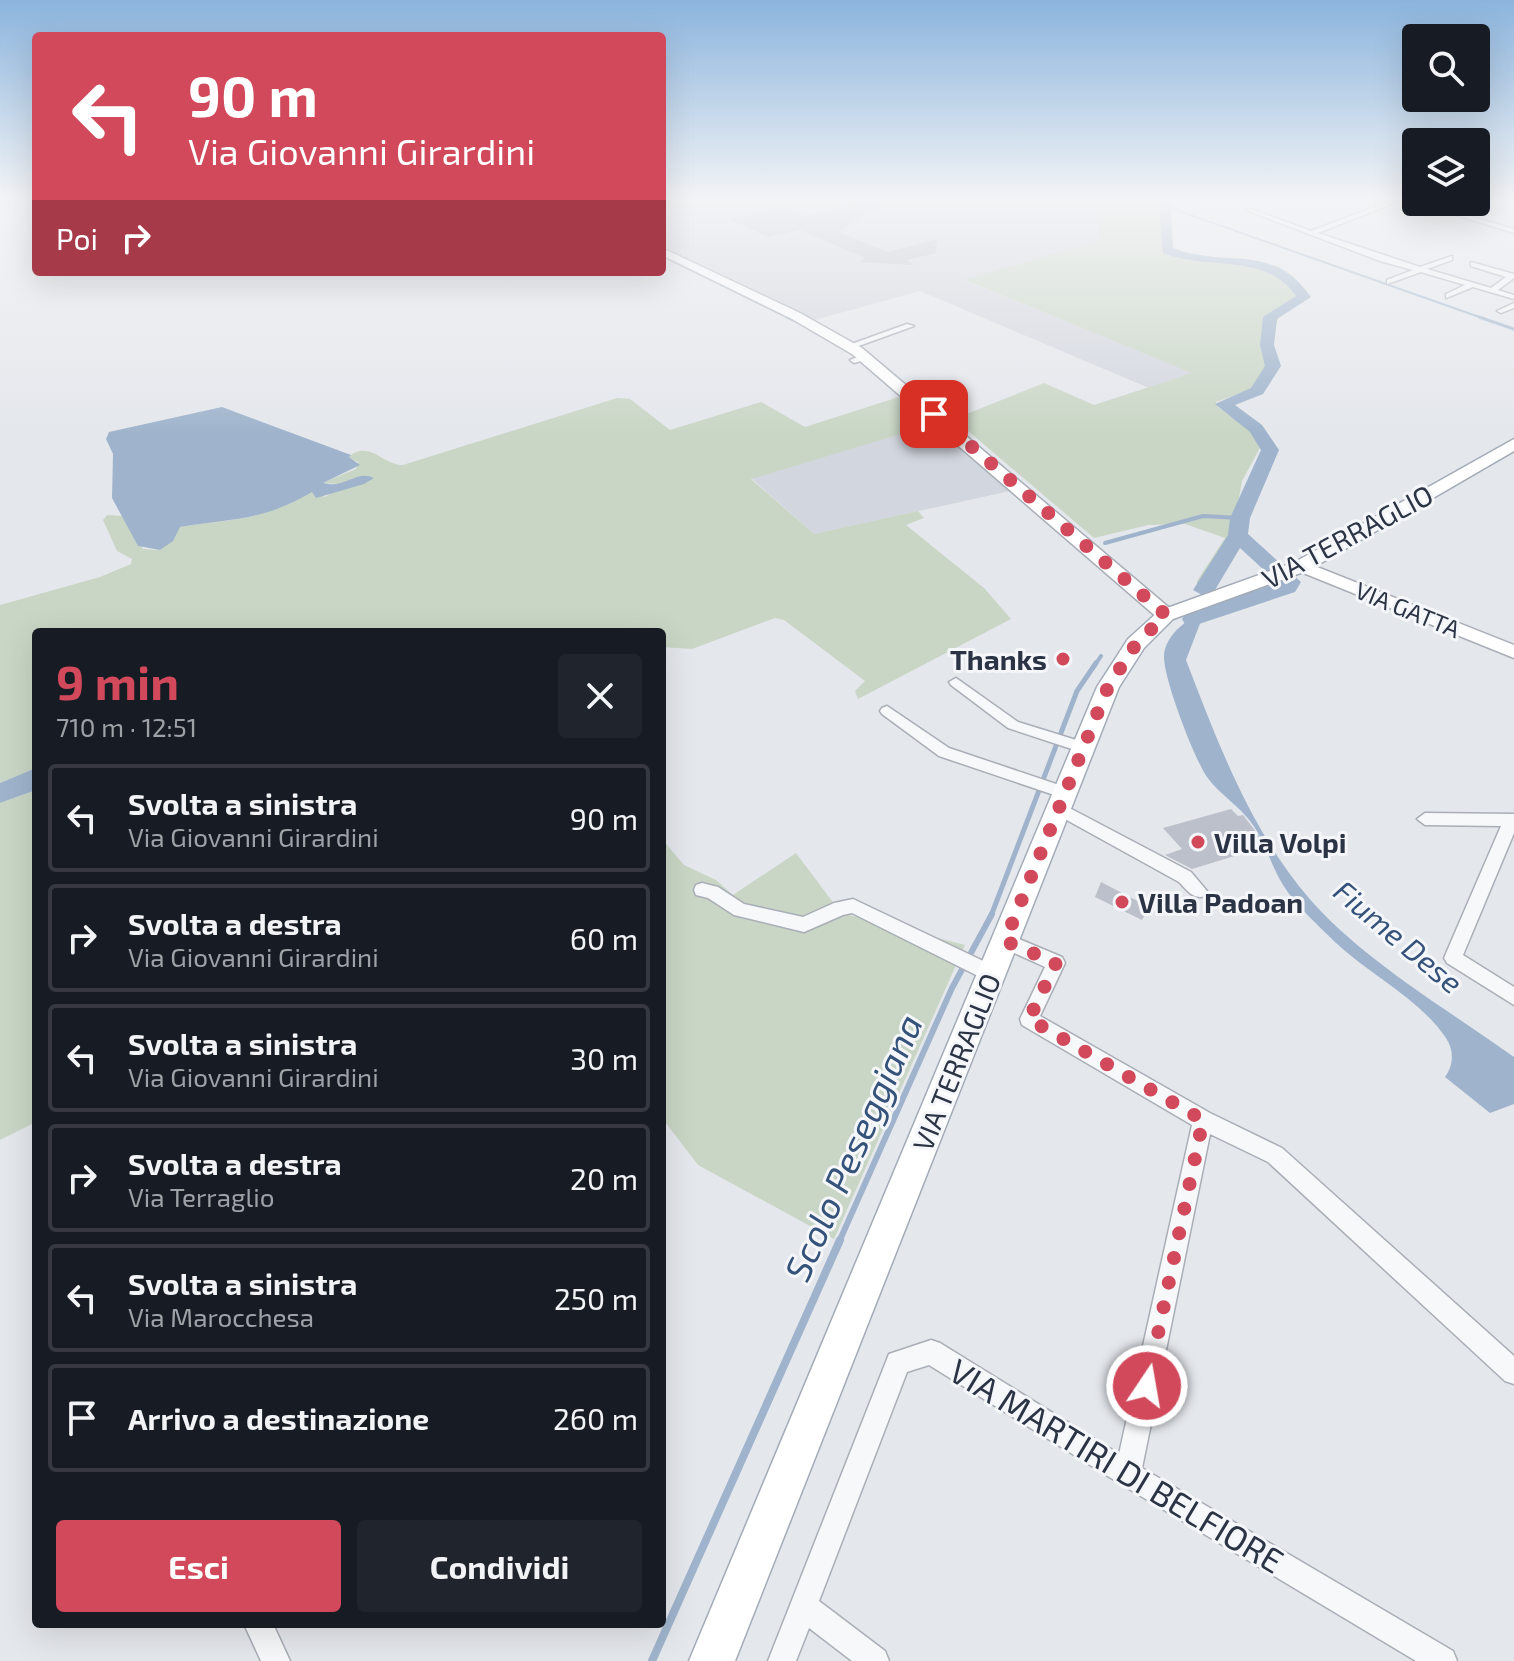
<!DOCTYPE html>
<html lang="it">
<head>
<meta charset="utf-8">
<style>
	:root { --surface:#171b24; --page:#20242c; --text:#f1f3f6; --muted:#9ea1a6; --line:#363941; --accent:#d1495b }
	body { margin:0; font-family:"Exo 2",sans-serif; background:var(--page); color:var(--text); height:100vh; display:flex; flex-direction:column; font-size:30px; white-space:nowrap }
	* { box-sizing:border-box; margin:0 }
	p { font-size:26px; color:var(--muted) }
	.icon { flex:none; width:44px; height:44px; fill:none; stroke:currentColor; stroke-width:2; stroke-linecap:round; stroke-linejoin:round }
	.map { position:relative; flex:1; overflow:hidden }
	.side { position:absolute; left:32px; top:628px; width:634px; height:1000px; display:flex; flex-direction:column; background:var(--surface); border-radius:8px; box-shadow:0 8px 32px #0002 }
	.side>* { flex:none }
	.banner { position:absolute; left:32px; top:32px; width:634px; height:244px; border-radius:8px; box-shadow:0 8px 32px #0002; background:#d1495b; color:#fff; overflow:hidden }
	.controls { position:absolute; left:1402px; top:24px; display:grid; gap:16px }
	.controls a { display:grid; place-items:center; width:88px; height:88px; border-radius:8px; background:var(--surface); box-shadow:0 8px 32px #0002; font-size:40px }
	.pin { position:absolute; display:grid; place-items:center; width:68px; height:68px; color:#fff; margin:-34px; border-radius:16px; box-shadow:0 4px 12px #0006 }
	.me { position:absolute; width:88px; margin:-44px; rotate:12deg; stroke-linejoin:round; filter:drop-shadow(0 0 6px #0008) }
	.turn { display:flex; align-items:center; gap:28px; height:168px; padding:0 24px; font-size:36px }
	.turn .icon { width:104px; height:104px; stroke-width:2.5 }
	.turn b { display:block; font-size:56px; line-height:68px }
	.then { display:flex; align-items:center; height:76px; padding:0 24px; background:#0003; gap:16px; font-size:30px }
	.round { display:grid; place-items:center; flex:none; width:84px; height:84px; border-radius:8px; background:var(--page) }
	.summary { display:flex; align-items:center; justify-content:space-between; height:136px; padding:0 24px }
	h1 { font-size:48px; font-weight:700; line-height:60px; color:var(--accent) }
	.cta { display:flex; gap:16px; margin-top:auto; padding:16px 24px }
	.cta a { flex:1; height:92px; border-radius:8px; background:var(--accent); color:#fff; font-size:32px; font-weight:700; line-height:92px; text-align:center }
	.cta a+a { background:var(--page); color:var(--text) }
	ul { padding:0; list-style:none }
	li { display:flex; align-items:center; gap:24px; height:108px; margin:0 16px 12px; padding:0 8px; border:4px solid var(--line); border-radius:8px }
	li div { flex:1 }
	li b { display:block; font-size:30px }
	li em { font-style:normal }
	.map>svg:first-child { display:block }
</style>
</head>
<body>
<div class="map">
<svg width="1514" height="1661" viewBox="0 0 1514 1661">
	<rect width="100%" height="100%" fill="#e4e7ec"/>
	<path fill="#d2d6de" d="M693 201H1092L1100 240 966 281 1193 373 1149 388 920 291 811 321 662 249V208Z
		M934 424 1010 491 814 534 751 478Z"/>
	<path fill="#c9d6c5" d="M1092 201H1163L1169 206 1172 251 1278 266 1292 275 1310 296 1279 315 1271 346 1273 356 1254 388 1216 402 1218 407 1249 429 1261 446 1242 481 1232 536 1213 569 1197 587V581L1225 538 1185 524 1148 525 1094 538 954 419 1044 383 1094 405 1192 373 965 280 1100 240Z
		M902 396 934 424 751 479 814 534 918 511 924 518 906 525 984 588 1011 619 858 699 855 691 865 681 784 620 775 618 692 649 662 647V632H36V768L0 783V605L100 577 131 564 132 559 117 551 103 520 107 515 122 516 143 549 160 550 180 527C234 518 260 522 312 491L325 497 355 477 344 484 322 483 356 469 358 462 348 457C370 439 382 465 403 465L617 398 630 399 670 430 761 402 805 427Z
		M36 790V1122L0 1140V803Z
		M662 839 684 865 716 880 733 895 796 853 841 913 965 945 834 1239 698 1165 662 1118Z"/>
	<path fill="#9fb4cc" d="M222 407 351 455 349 457 360 465 323 483C345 489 357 469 374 478L364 484 316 498 312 492C260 522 234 518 180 527L173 541 160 550 138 546 112 498 113 454 106 439 109 432Z
		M1212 608 1201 621 1186 660C1217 741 1250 829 1308 897 1361 959 1447 1009 1514 1057V1104L1490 1113 1445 1077C1454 1065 1454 1050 1446 1038 1419 998 1370 975 1336 943 1316 923 1289 900 1277 874 1268 856 1264 841 1253 825 1240 806 1220 795 1207 777 1194 758 1164 680 1164 657 1164 633 1193 615 1212 608Z
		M36 768V790L0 803V783Z"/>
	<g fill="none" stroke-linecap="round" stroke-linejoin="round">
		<path stroke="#9fb4cc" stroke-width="2" d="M1165 206 1485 319
			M662 256 791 319"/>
		<path stroke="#9fb4cc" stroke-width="3" d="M787 317 800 323
			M1479 317 1514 329"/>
		<path stroke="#9fb4cc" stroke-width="4" d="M1105 543 1203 516 1240 518
			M1095 665 1101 656"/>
		<path stroke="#9fb4cc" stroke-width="5" d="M991 916 1077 691 1096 663"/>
		<path stroke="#9fb4cc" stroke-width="6" d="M839 1242 952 988 992 914"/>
		<path stroke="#9fb4cc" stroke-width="8" d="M652 1661 840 1240"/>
		<path fill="#9fb4cc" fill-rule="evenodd" d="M1156 201H1167L1171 206 1173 248C1227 269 1271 241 1311 297L1277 319 1274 345 1281 366 1263 394 1235 405 1262 425 1279 450 1250 518 1248 534 1301 582 1295 592 1193 626 1185 624 1182 619 1185 614 1278 583 1240 548 1212 595 1204 596 1193 590 1228 535 1230 518 1261 450 1250 432 1215 404 1251 388 1265 366 1260 345 1263 317 1296 296C1266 252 1208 271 1163 253L1159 206Z"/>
	</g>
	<path fill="#bbc0ca" d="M872 201H888L839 232 888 252 937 239 936 253 907 260 914 265 860 262 865 258 800 230 769 237 729 219 783 207 805 216Z
		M1231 809 1238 816 1243 815 1267 846 1192 869 1165 855 1182 849 1163 828Z
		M1101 882 1149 907 1142 920 1095 897Z"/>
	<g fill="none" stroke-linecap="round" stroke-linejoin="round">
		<g stroke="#a9aeb7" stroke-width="3">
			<path id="street" d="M1390 201H1399L1318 233 1420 267 1452 256V260L1427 269 1491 288 1506 277 1471 266V262L1514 274V278L1498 290 1514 295V299L1473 287 1446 298V294L1465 285 1421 272 1387 284V280L1413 270 1380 261 1246 210 1251 209 1311 231Z
				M1478 201 1488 204 1489 205 1486 207 1472 202Z
				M1439 202H1447L1439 207 1514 229V233L1430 207Z
				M1514 303V308L1501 313 1497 311Z
				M907 324 914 326 853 348 846 346Z
				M865 354 868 355V359L854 363 850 360Z
				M956 678 1018 722 1089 744 1091 748 1084 753 1008 728 951 685 949 682Z
				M887 706 949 748 1071 789 1074 793 1066 799 939 756 882 714 880 711 882 708Z
				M1060 803 1191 872 1207 891 1205 896C1193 900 1187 890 1179 882L1054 813 1052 809Z
				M1425 813 1514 814V833L1463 955 1514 987V1005L1447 963 1444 958 1501 826 1425 825 1417 819Z
				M702 883 718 887 744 904 803 917 834 903 853 899 998 968 1001 974 998 980 992 982 986 980 852 913 843 915 804 932 734 915 708 898 696 895 694 890 696 885Z
				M1005 933 1062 957 1065 963 1040 1016 1210 1113 1282 1148 1514 1356V1384L1505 1381 1268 1162 1210 1134 1142 1468 1453 1651 1457 1661H1416L1119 1483 929 1365 907 1372 819 1601 885 1651 889 1661H852L809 1628 796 1661H768L889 1354 931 1340 940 1343 1119 1454 1192 1125 1022 1025 1020 1019 1045 967 999 946 996 941 999 936Z
				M244 1624H273L290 1661H261Z"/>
		</g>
		<g stroke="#a9aeb7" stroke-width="3">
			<path id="secondary" d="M662 248 800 313 862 348 1173 611V619H1159L852 354 792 319 662 255Z
				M1302 561 1514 645V658L1296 570V562Z"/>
		</g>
		<g stroke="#a3abb8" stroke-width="3">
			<path id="primary" d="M1514 439V451L1309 570 1173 619 1144 648 1119 687 735 1661H689L1097 687 1128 639 1159 611 1295 562Z"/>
		</g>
		<use href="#street" fill="#f7f8fa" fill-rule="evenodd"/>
		<use href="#secondary" fill="#fff" fill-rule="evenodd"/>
		<use href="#primary" fill="#fff" fill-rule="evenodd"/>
	</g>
	<linearGradient id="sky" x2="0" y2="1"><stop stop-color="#8bb4dd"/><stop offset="0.46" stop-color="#f3f4f6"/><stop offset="1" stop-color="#f3f4f6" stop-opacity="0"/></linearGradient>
	<rect width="1514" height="434" fill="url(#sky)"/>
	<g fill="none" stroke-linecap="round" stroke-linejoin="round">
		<path stroke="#d1495b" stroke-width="14" stroke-dasharray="0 25.2" d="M934 414 1166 615 1136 644 1108 687 1005 941 1056 963 1029 1019 1203 1120 1147 1386"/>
	</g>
	<g fill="#d1495b" stroke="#f4f6f9" stroke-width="3">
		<circle cx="1063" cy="659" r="8"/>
		<circle cx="1198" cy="842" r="8"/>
		<circle cx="1122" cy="902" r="8"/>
	</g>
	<g text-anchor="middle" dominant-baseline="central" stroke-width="6" stroke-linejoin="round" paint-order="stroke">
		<g font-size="24" fill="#2b3445" stroke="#f4f6f9">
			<text transform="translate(1408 609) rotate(22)">VIA GATTA</text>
		</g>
		<g font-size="28" fill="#2b3445" stroke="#f4f6f9">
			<text transform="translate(1347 536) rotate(-28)">VIA TERRAGLIO</text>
			<text transform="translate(956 1062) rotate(-68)">VIA TERRAGLIO</text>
		</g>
		<g font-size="28" font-weight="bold" fill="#2b3445" stroke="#f4f6f9" text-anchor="start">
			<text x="1047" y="659" text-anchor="end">Thanks</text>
			<text x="1214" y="842">Villa Volpi</text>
			<text x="1138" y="902">Villa Padoan</text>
		</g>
		<g font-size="30" font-style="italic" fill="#34527a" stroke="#f4f6f9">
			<text transform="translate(1399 936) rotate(40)">Fiume Dese</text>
		</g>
		<g font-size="34" fill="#2b3445" stroke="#f4f6f9">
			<text transform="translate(1117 1465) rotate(31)">VIA MARTIRI DI BELFIORE</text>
		</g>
		<g font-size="36" font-style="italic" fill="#34527a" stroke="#f4f6f9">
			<text transform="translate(852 1147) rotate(-66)">Scolo Peseggiana</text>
		</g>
	</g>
</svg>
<div class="controls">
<a><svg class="icon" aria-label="search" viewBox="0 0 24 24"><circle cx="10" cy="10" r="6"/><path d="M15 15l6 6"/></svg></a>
<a><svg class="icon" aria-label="layers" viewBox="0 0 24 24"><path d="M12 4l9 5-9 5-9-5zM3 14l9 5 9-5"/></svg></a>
</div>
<div class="pin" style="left:934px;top:414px;background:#d93025"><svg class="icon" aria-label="arrive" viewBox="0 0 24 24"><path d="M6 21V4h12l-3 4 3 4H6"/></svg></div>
<svg class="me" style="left:1147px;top:1386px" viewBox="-20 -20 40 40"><circle r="17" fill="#d1495b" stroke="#fff" stroke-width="3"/><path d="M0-11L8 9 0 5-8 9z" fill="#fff"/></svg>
<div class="banner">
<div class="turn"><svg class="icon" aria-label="left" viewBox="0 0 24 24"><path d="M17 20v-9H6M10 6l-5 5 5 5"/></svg><div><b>90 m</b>Via Giovanni Girardini</div></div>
<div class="then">Poi<svg class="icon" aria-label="right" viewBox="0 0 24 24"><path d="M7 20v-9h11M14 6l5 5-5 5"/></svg></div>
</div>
<section class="side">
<div class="summary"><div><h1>9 min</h1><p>710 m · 12:51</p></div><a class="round"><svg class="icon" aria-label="close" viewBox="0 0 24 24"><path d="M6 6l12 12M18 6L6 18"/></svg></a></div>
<ul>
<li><svg class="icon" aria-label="left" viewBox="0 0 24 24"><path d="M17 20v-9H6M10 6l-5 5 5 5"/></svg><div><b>Svolta a sinistra</b><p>Via Giovanni Girardini</p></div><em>90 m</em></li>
<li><svg class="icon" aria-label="right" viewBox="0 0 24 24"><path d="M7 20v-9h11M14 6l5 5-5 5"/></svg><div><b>Svolta a destra</b><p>Via Giovanni Girardini</p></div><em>60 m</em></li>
<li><svg class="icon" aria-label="left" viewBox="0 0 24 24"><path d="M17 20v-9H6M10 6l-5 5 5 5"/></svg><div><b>Svolta a sinistra</b><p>Via Giovanni Girardini</p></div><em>30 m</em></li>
<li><svg class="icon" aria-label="right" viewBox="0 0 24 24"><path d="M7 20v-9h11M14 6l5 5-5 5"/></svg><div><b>Svolta a destra</b><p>Via Terraglio</p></div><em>20 m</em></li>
<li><svg class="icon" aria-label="left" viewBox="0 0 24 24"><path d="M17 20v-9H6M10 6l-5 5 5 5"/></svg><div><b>Svolta a sinistra</b><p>Via Marocchesa</p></div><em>250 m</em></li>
<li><svg class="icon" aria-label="arrive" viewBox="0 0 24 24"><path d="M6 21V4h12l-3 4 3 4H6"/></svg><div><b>Arrivo a destinazione</b></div><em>260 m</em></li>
</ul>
<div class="cta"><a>Esci</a><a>Condividi</a></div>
</section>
</div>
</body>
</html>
